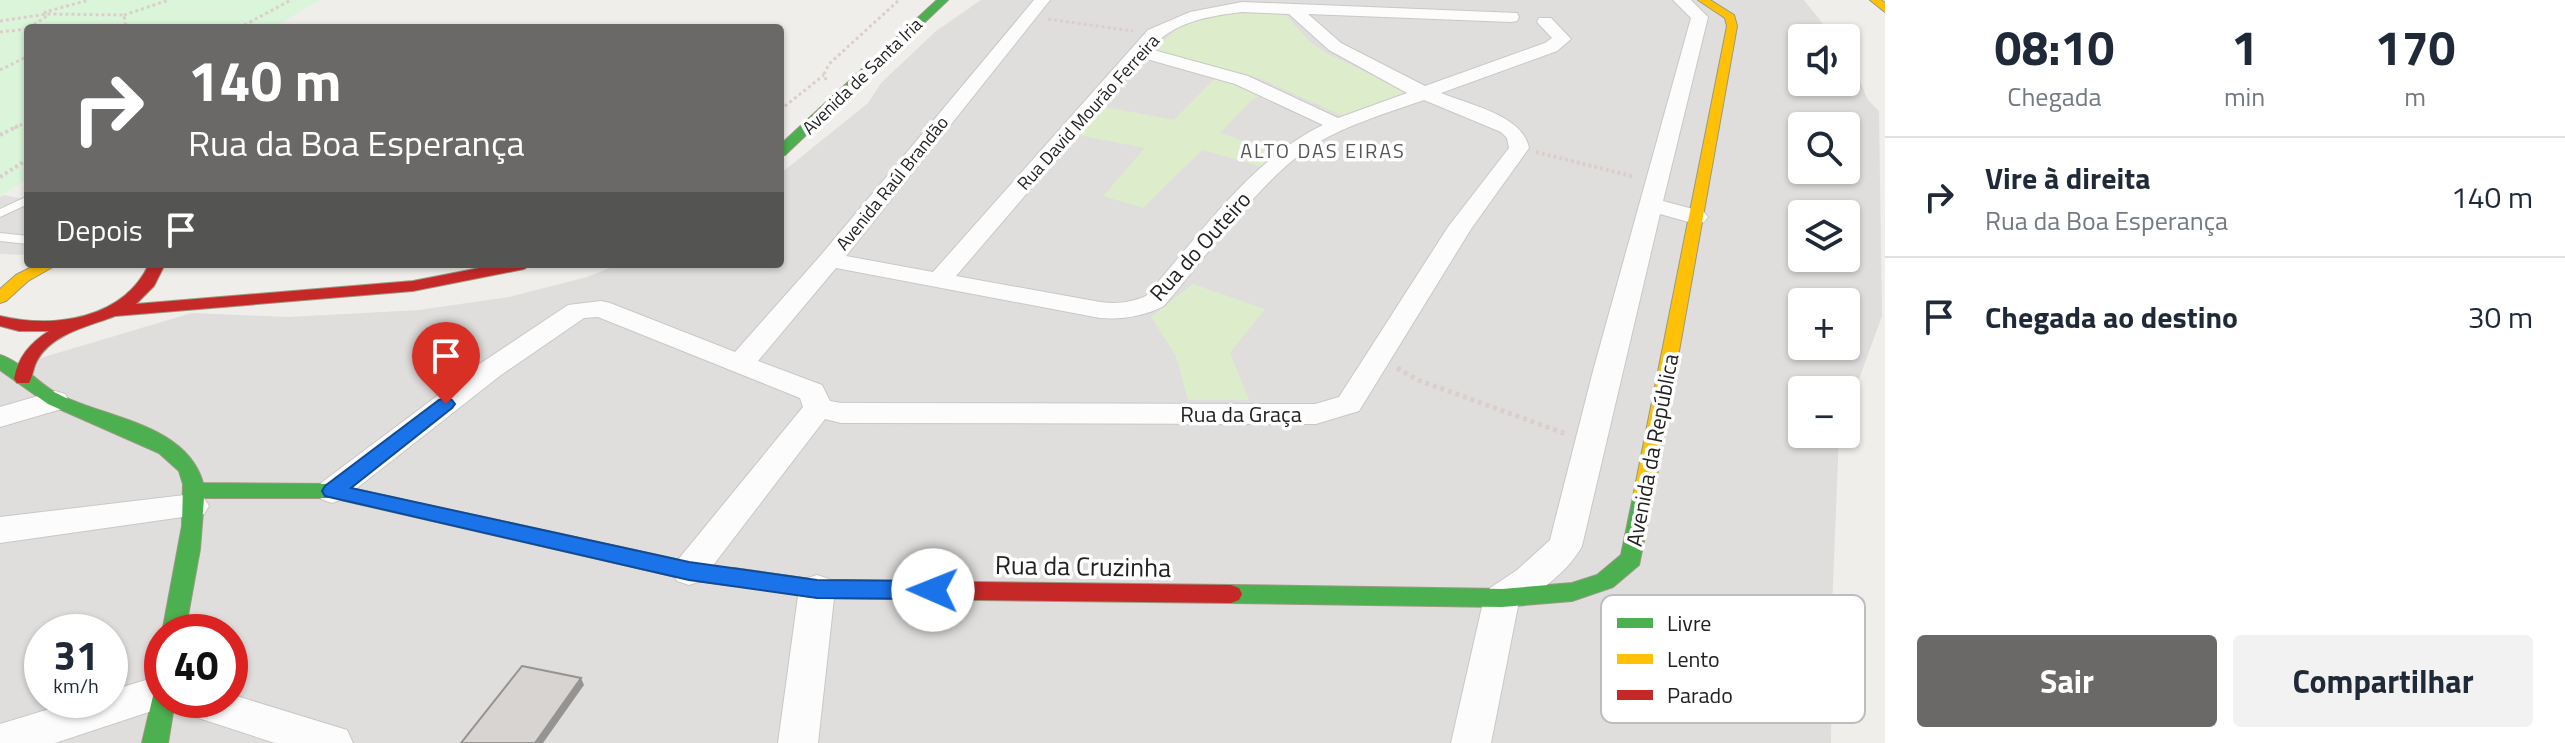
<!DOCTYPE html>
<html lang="pt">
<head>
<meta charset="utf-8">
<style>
	:root { --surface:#fff; --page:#f2f2f3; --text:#1f2937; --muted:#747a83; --line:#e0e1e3; --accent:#6a6968 }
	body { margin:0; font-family:"Titillium Web",sans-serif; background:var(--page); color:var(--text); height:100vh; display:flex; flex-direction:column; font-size:30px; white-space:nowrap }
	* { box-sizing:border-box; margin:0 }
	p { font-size:26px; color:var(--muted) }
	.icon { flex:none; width:44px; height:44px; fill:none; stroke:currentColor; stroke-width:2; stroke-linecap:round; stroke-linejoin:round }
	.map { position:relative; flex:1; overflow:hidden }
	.drawer { display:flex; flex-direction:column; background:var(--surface); width:680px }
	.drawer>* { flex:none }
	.guide { position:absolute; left:24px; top:24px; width:760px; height:244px; border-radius:8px; box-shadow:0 2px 6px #0004; background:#6a6968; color:#fff; overflow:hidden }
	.fabs { position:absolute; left:1788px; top:24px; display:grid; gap:16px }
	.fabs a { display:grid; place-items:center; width:72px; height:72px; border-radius:8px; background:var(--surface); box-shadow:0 2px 6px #0004; font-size:40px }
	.speed { position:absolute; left:24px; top:614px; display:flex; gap:16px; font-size:40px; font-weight:700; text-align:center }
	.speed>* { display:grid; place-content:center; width:104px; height:104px; border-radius:50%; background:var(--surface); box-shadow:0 2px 6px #0004; line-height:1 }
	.speed small { font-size:20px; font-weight:400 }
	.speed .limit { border:12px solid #d22; background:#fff; color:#111 }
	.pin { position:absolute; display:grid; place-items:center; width:68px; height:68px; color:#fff; margin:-82px -34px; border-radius:50% 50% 50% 0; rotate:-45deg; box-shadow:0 0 8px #0007 }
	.pin .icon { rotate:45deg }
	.me { position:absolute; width:88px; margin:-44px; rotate:271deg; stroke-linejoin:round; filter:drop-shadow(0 0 6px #0008) }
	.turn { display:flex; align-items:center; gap:28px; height:168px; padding:0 32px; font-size:36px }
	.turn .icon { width:104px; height:104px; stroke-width:2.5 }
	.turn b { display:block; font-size:56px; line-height:68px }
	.then { display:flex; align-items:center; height:76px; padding:0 32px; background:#0003; gap:16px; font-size:30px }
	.eta { display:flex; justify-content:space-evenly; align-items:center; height:136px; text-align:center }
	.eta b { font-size:48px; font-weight:700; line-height:56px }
	.button { display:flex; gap:16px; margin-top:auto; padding:16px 32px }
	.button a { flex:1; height:92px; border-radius:8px; background:var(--accent); color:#fff; font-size:32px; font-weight:700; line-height:92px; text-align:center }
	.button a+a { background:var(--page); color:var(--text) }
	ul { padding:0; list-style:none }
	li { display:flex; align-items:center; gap:24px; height:120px; padding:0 32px; border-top:2px solid var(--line) }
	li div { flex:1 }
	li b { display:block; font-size:30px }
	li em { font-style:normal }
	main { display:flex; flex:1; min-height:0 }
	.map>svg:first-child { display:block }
</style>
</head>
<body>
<main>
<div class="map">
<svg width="1885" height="743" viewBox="0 0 1885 743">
	<rect width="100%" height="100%" fill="#f0eeeb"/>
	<path fill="#dfdedc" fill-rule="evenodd" d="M981 0H1804L1834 38H1802V82H1846V50L1868 100 1879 111 1882 316 1846 415V390H1802V434H1839L1832 609 1831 743H0V370L192 313 289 317 419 310 509 297 587 277 620 264H780V174L868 103 881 83 936 31ZM1802 126H1846V170H1802ZM1802 214H1846V258H1802ZM1802 302H1846V346H1802ZM42 632H110V700H42ZM162 632H230V700H162Z"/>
	<path fill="#ddeccb" d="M1236 11 1284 13 1310 42 1328 54 1415 95 1343 116 1261 79 1155 50 1179 26Z
		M1216 77 1264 94 1253 99 1220 133 1283 154 1266 168 1202 150 1143 208 1103 196 1145 148 1078 135 1100 106 1174 120Z
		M1193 284 1265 309 1230 353 1249 400H1188L1176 356 1151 317Z"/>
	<path fill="#daf5da" d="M0 0H320L272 28H28V179L0 196Z"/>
	<path fill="#e0dfde" d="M4 195 28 200V255L0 254V197Z"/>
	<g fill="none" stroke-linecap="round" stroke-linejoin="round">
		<g stroke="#c9c8c7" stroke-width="2">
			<path id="lane" d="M28 196V204L0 217V209Z
				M0 233 28 236V244L0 241Z"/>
		</g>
		<g stroke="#c9c8c7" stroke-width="2">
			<path id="street" d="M1034 0H1050L846 256 933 272 1148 30 1190 12 1242 2 1517 13 1519 17 1517 21 1511 22 1308 14 1341 43 1425 86 1545 43 1552 38 1537 22 1539 18H1551L1571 39 1557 51 1441 93C1469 105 1523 115 1529 148L1471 229 1359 411 1316 424 841 423 825 419 701 581 689 585 677 581 672 571 677 561 803 407 800 398 598 317 584 318 501 375 343 499 332 503 321 499 316 491 321 483 481 363 568 305 601 301 610 303 735 352 821 255ZM1242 12 1289 14 1329 50 1407 93 1338 118 1248 76 1150 49C1173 22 1208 16 1242 12ZM1143 58 1235 84 1323 125C1250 160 1199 236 1146 296 1130 303 1117 304 1100 302L956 276ZM1424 100 1501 132 1507 138 1509 148 1448 227 1339 397 1315 404 841 403 830 401 822 385 758 361 836 268 1100 318C1123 320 1144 316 1164 306 1204 259 1264 175 1315 144 1349 124 1387 113 1424 100Z
				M1673 0H1691L1708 17 1663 201 1704 212 1708 217 1704 222 1696 224 1660 214 1582 546C1569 571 1541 590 1518 606L1491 743H1451L1484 598 1490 588 1517 570 1550 540 1593 371 1691 18Z
				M55 391 65 394 69 401 65 408 0 427V407Z
				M193 494 204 498 209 506 204 514 0 543V517Z
				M817 575 829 579 835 589 818 743H778L799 589 805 579Z
				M162 675V700H230V694L347 730 353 743H275L180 712 176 703 55 743H0V724L79 700H110V691Z"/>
		</g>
		<g stroke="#999a82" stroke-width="2">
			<path id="fast" d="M937 0H948L785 155 780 156V145Z
				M0 355C20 361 38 383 56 393 103 418 186 423 203 483L332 484 689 562 742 571 745 577 742 583 734 586 689 580 332 498H204L200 549 185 632 162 633 182 526 183 484 179 471 159 453 48 404 0 370Z
				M1643 489 1650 492 1653 497 1639 565 1613 587 1572 601 1502 607 1231 603 1223 600 1220 594 1223 588 1231 585 1502 589 1572 583 1597 575 1621 555 1633 497 1636 492Z
				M162 689V700H175L168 743H142L154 692Z"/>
		</g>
		<g stroke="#999a82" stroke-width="2">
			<path id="slow" d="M1698 0H1710L1734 15 1737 26 1653 497 1650 502H1636L1633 497 1727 26 1725 18Z
				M1870 0H1881L1885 3V12Z
				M38 264H58L28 281 6 301 0 303V289L16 275Z"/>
		</g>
		<g stroke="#999a82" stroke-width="2">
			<path id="jam" d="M149 264H165L154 286 136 304 413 281 500 264H532L524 269 413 291 115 316C90 326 53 333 38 359 33 367 33 376 29 383H17L14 379C18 357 30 343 49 331H19L0 326V316C54 329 124 319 149 264Z
				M734 568 817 580 1231 585 1239 588 1242 594 1239 600 1231 603 817 598 726 583 723 577 726 571Z"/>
		</g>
		<path stroke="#dccecd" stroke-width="3" stroke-dasharray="3 3" stroke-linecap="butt" d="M124 15 169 0
			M1048 19 1133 31
			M0 21 47 14 124 15 126 28
			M29 28 47 16 45 12 89 0
			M239 28 291 0
			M0 32 28 29
			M0 70 28 56
			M826 80 824 74 829 64 899 0
			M780 110 824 75
			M14 128 28 122"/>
		<path stroke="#dccecd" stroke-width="4" stroke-dasharray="3 3" stroke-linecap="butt" d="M0 135 18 126
			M1536 152 1635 177
			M0 177 28 159"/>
		<path stroke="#dccecd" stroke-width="5" stroke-dasharray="4 4" stroke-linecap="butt" d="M1397 368 1418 380 1566 434"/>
		<use href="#lane" fill="#fdfcfc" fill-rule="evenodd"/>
		<use href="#street" fill="#fdfcfc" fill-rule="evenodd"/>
		<use href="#fast" fill="#4caf50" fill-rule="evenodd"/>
		<use href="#slow" fill="#ffc107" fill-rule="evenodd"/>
		<use href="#jam" fill="#c62828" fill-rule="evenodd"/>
	</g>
	<path fill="#969493" d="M581 678 584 685 543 743H535Z"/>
	<path fill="#d7d4d2" stroke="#969493" stroke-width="2" d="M522 666 581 678 535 743H461Z"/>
	<path fill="#1a73e8" stroke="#114b97" stroke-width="2" d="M446 398 452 400 455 404 452 408 351 488 689 562 817 580 933 581 941 584 945 590 941 597 933 599 817 598 689 580 325 496 322 491 325 486 439 400Z"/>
	<g text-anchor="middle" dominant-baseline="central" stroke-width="7" stroke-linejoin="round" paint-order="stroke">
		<g font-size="18" fill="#222" stroke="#fff">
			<text transform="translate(862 76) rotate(-44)">Avenida de Santa Iria</text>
			<text transform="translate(1088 112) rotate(-48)">Rua David Mourão Ferreira</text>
			<text transform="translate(892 183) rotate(-51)">Avenida Raúl Brandão</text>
		</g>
		<g font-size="20" letter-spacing="2" fill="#555" stroke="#fff">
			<text x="1323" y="150">ALTO DAS EIRAS</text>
		</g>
		<g font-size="22" fill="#222" stroke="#fff">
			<text transform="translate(1200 246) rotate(-48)">Rua do Outeiro</text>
			<text x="1241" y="414">Rua da Graça</text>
			<text transform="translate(1652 450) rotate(-79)">Avenida da República</text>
		</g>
		<g font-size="26" fill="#222" stroke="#fff">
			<text transform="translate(1083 566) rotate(1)">Rua da Cruzinha</text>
		</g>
	</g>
	<rect x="1601" y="595" width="264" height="128" rx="12" fill="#fff" stroke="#bdbdbd" stroke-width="2"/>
	<rect x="1617" y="618" width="36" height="10" fill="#4caf50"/>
	<rect x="1617" y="654" width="36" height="10" fill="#ffc107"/>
	<rect x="1617" y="690" width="36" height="10" fill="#c62828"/>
	<g font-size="22" fill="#222">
		<text x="1667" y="631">Livre</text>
		<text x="1667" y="667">Lento</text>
		<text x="1667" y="703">Parado</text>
	</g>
</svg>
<div class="fabs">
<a><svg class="icon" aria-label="sound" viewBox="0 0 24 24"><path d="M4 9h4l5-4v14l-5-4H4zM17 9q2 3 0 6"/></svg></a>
<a><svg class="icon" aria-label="search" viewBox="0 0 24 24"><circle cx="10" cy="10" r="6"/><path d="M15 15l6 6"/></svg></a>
<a><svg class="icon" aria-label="layers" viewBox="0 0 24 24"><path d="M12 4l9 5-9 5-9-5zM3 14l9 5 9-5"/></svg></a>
<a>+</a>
<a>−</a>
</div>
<div class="speed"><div>31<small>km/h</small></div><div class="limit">40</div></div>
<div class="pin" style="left:446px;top:404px;background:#d93025"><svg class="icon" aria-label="arrive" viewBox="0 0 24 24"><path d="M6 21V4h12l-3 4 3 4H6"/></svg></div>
<svg class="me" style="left:933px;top:590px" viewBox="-20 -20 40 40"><circle r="19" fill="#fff"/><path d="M0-13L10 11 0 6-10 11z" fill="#1a73e8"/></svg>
<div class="guide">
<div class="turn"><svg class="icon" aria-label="right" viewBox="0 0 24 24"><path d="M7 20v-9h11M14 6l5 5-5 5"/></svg><div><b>140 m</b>Rua da Boa Esperança</div></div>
<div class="then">Depois<svg class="icon" aria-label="arrive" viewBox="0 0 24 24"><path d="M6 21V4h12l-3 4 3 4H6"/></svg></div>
</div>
</div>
<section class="drawer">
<div class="eta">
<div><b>08:10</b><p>Chegada</p></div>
<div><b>1</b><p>min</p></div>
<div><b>170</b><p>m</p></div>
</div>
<ul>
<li><svg class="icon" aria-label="right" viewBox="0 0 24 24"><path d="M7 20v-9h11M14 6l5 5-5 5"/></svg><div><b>Vire à direita</b><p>Rua da Boa Esperança</p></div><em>140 m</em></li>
<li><svg class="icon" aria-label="arrive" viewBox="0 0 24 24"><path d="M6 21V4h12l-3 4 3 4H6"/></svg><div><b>Chegada ao destino</b></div><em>30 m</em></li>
</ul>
<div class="button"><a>Sair</a><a>Compartilhar</a></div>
</section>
</main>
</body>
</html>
